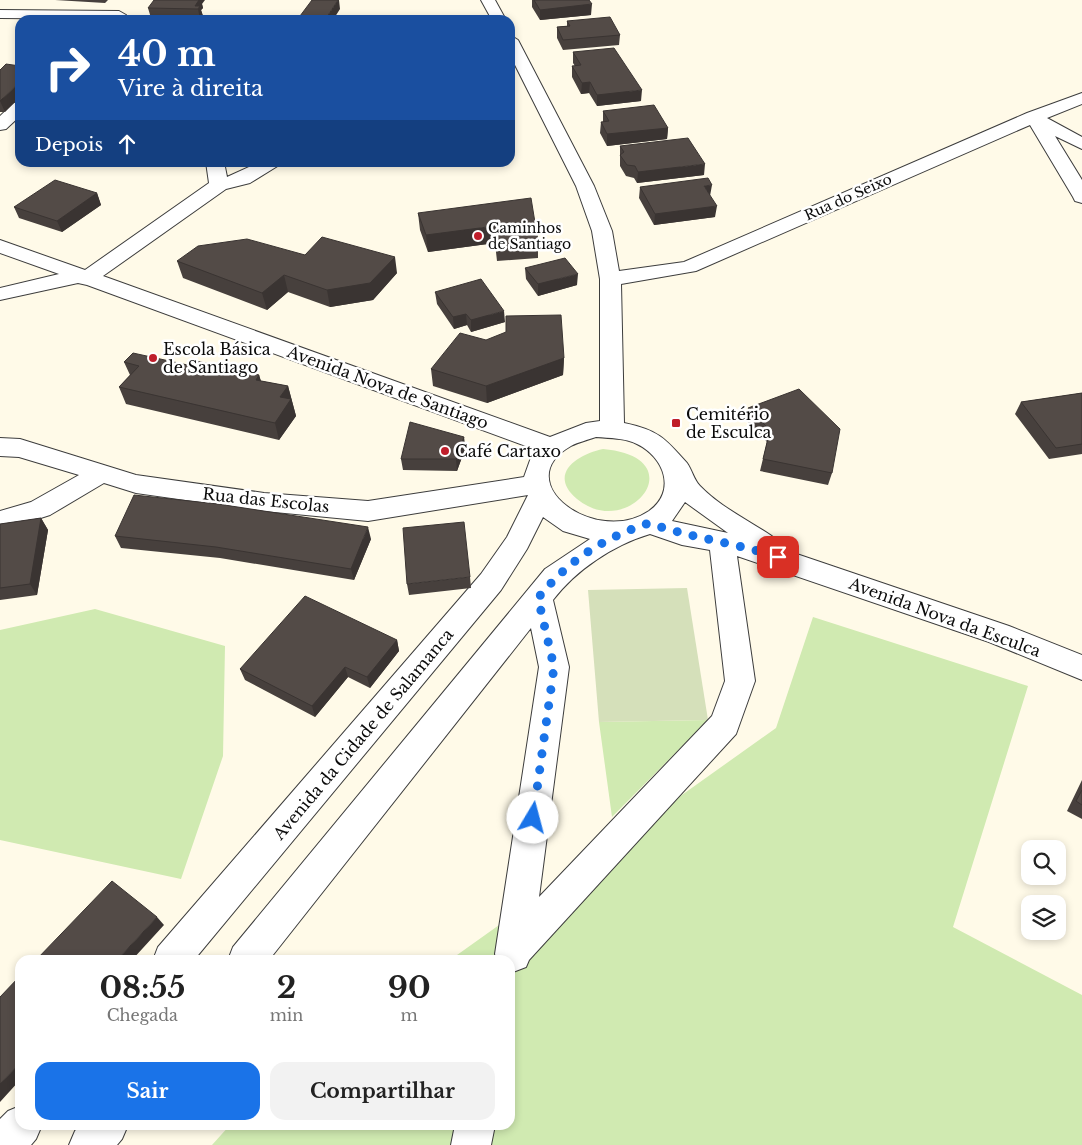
<!DOCTYPE html>
<html lang="pt">
<head>
<meta charset="utf-8">
<style>
	:root { --surface:#fff; --page:#f2f2f2; --text:#222; --muted:#767676; --accent:#1a73e8 }
	body { margin:0; font-family:"Libre Baskerville",serif; background:var(--page); color:var(--text); height:100vh; display:flex; flex-direction:column; font-size:19px; white-space:nowrap }
	* { box-sizing:border-box; margin:0 }
	p { font-size:16px; color:var(--muted) }
	.icon { flex:none; width:28px; height:28px; fill:none; stroke:currentColor; stroke-width:2; stroke-linecap:round; stroke-linejoin:round }
	.map { position:relative; flex:1; overflow:hidden }
	.sheet { position:absolute; left:15px; top:955px; width:500px; height:175px; display:flex; flex-direction:column; background:var(--surface); border-radius:15px; box-shadow:0 2px 8px #0003 }
	.sheet>* { flex:none }
	.top-card { position:absolute; left:15px; top:15px; width:500px; height:152px; border-radius:15px; box-shadow:0 2px 8px #0003; background:#1a4fa0; color:#fff; overflow:hidden }
	.controls { position:absolute; left:1021px; top:840px; display:grid; gap:10px }
	.controls a { display:grid; place-items:center; width:45px; height:45px; border-radius:10px; background:var(--surface); box-shadow:0 2px 8px #0003; font-size:25px }
	.pin { position:absolute; display:grid; place-items:center; width:42px; height:42px; color:#fff; margin:-21px; border-radius:10px; box-shadow:0 2px 8px #0006 }
	.me { position:absolute; width:55px; margin:-28px; rotate:8deg; stroke-linejoin:round; filter:drop-shadow(0 0 4px #0008) }
	.turn { display:flex; align-items:center; gap:18px; height:105px; padding:0 20px; font-size:22px }
	.turn .icon { width:65px; height:65px; stroke-width:2.5 }
	.turn b { display:block; font-size:35px; line-height:42px }
	.then { display:flex; align-items:center; height:48px; padding:0 20px; background:#0003; gap:10px; font-size:19px }
	.eta { display:flex; justify-content:space-evenly; align-items:center; height:85px; text-align:center }
	.eta b { font-size:30px; font-weight:800; line-height:35px }
	.cta { display:flex; gap:10px; margin-top:auto; padding:10px 20px }
	.cta a { flex:1; height:58px; border-radius:15px; background:var(--accent); color:#fff; font-size:20px; font-weight:800; line-height:58px; text-align:center }
	.cta a+a { background:var(--page); color:var(--text) }
	.map>svg:first-child { display:block }
</style>
</head>
<body>
<div class="map">
<svg width="1082" height="1145" viewBox="0 0 1082 1145">
	<rect width="100%" height="100%" fill="#fffae8"/>
	<path fill="#d0eab1" d="M603 449C696 457 629 542 577 499 547 474 578 454 603 449Z
		M95 609 225 646 223 756 181 879 0 840V630Z
		M813 617 1028 686 953 927 1082 995V1145H212L230 1125H510V960H450L776 728Z
		M708 720 612 817 599 722Z"/>
	<path fill="#d5e0ba" d="M687 588 708 720 599 722 588 590Z"/>
	<g fill="none" stroke-linecap="round" stroke-linejoin="round">
		<g stroke="#3d3d3d" stroke-width="2">
			<path id="minor" d="M481 0H495L506 20H492Z
				M0 10 119 11 126 15 119 19 0 18Z
				M510 35 518 40 594 186 612 231 619 271 684 262 1027 113 1082 93V104L1047 118 1082 137V149L1055 136 1082 180V203L1075 201 1073 197 1030 125 696 271 621 284 624 423C658 430 665 438 687 463 692 470 694 480 700 486 720 507 750 521 773 537L777 544 776 547 1009 626 1082 655V680L989 642 737 556 755 681 736 734 529 960 526 967 513 972 510 971V960H497L495 954 539 667 531 628 269 960H228L233 947 545 569 590 539 563 531 543 517 527 549 501 590 194 960H153L158 947 481 574 507 537 528 495 368 521 264 511 136 493 104 483 50 515 0 531V511L31 502 79 475 19 457 0 456V438L20 439 136 475 264 493 368 501 524 477 534 449 87 285 78 283 0 300V288L59 274 0 253V240L85 270 209 183 206 162H224L227 177 260 162H284L250 183 226 189 103 276 550 437 586 423 600 421V279L592 231 576 186 510 55ZM596 437C610 438 625 438 637 444 664 457 677 491 649 511 596 547 507 482 571 446 578 442 588 440 596 437ZM685 502 728 533 672 521ZM650 534 682 545 710 550 725 681 712 716 539 897 569 667 553 600C576 570 613 545 650 534Z
				M20 102V116L6 129 0 130V116L14 103Z
				M20 1106V1125H42L36 1139 31 1145H0V1119L8 1111Z
				M80 1125H128L122 1139 117 1145H69L75 1131Z
				M455 1125H495L491 1145H451Z"/>
		</g>
		<use href="#minor" fill="#fff" fill-rule="evenodd"/>
	</g>
	<path fill="#47403d" d="M55 0H108L105 3Z
		M532 0H589L591 15 540 20 532 7Z
		M202 4 203 8 201 10 203 16 200 19 151 18 148 8Z
		M567 21 620 35 619 45 563 50 557 38V27L567 26Z
		M573 52 641 101 597 106 589 93 581 94 572 77V66H575L573 63Z
		M0 70 5 112H0Z
		M603 111 668 128 667 139 607 146 600 133 601 122H603Z
		M620 146 704 175 637 183 634 178 626 176 620 166Z
		M640 187 710 196 715 217 654 225 639 198Z
		M97 193 101 205 62 232 19 218 14 207Z
		M418 213 538 241V258L497 261 495 243 428 252 420 230Z
		M305 255 397 273 373 300 330 307 288 292 267 310 183 278 177 261Z
		M525 268 577 285 538 296 526 279Z
		M435 292 505 322 471 332 467 325 454 329 437 304Z
		M486 340 564 358 563 375 487 403 433 386 431 369Z
		M124 362 192 366 259 375 261 381 288 386 296 416 279 440 126 404 119 387 130 375Z
		M1082 393V454L1049 459 1015 414 1021 402Z
		M748 408 832 473 828 485 760 471 767 442 746 420Z
		M464 437 465 449 457 471 403 470 401 459Z
		M41 518 48 530 37 595 0 600V524Z
		M115 536 371 539 354 580 220 558 121 548Z
		M470 577 471 588 409 595 407 584Z
		M397 640 399 651 370 688 348 677 315 717 245 680 240 669Z
		M1082 780V819L1067 811Z"/>
	<path fill="#3a3432" d="M197 0H205L202 4 203 8 201 10 203 16 200 19 198 9 195 6Z
		M338 0H339L340 9 333 20H325Z
		M592 4 591 15 540 20V10Z
		M20 82V97L5 112 0 101Z
		M590 82 589 93 581 94 582 83Z
		M642 90 641 101 597 106V95Z
		M668 128 667 139 607 146V134Z
		M705 164 704 175 637 183 638 172Z
		M712 185 710 196 704 186Z
		M97 193 101 205 62 232 57 221Z
		M717 206 715 217 654 225 655 214Z
		M495 226V243L428 252 426 235Z
		M395 257 397 273 373 300 330 307 327 290Z
		M578 274 577 285 538 296V284Z
		M284 275 288 292 267 310 262 293Z
		M504 311 505 322 471 332V320Z
		M466 314 467 325 454 329 453 317Z
		M564 358 563 375 487 403 486 386Z
		M259 375 264 392 256 380Z
		M288 386 296 416 279 440 275 423 280 397Z
		M464 437 465 449 457 471 456 459Z
		M41 518 48 530 37 595 30 584Z
		M368 527 371 539 354 580 351 569Z
		M397 640 399 651 370 688 367 677Z
		M345 667 348 677 315 717 312 706Z
		M157 917 164 925 132 960H117Z
		M20 1063V1080L0 1102V1084Z"/>
	<path fill="#534b47" stroke="#3a3432" d="M154 0H199L195 6H200L198 9 148 8Z
		M312 0H338L325 20H297Z
		M534 0H589L592 4 540 10Z
		M610 17 620 35 563 40 557 27 570 26 567 21Z
		M614 48 642 90 597 95 590 82 582 83 572 66 581 65 573 52Z
		M6 64 20 66V82L0 101V70Z
		M654 105 668 128 607 134 601 122 609 121 603 111Z
		M688 138 705 164 638 172 635 166 627 165 620 155 624 152 620 146Z
		M708 178 712 185 704 186 717 206 655 214 640 187Z
		M55 180 97 193 57 221 14 207Z
		M531 198 538 241 496 244 495 226 426 235 418 213Z
		M322 237 395 257 370 283 327 290 284 275 262 293 177 261 198 246 247 239 305 255Z
		M565 258 578 274 538 284 525 268Z
		M481 279 504 311 471 320 466 314 453 317 435 292Z
		M561 315 564 358 486 386 431 369 460 333 486 340 506 332V316Z
		M133 353 192 366 196 361 259 375 256 380 288 386 280 397 291 399 275 423 119 387 139 366 124 362Z
		M799 389 840 429 832 473 763 459 770 430 748 408Z
		M1082 393V444L1056 448 1021 402Z
		M410 422 464 437 456 459H401Z
		M134 495 218 504 368 527 351 569 216 547 115 536Z
		M41 518 30 584 0 588V524Z
		M464 522 470 577 407 584 403 528Z
		M305 596 397 640 367 677 345 667 312 706 240 669Z
		M1082 790V805L1076 801Z
		M112 881 157 917 117 960H36Z
		M20 976V1063L0 1084V997Z"/>
	<g fill="none" stroke-linecap="round" stroke-linejoin="round">
		<path stroke="#1a73e8" stroke-width="9" stroke-dasharray="0 16.2" d="M533 818 554 667 538 598C570 559 602 539 649 523 691 538 736 543 778 557"/>
	</g>
	<g fill="#bf1e2b" stroke="#fff" stroke-width="2">
		<circle cx="478" cy="236" r="5"/>
		<circle cx="153" cy="358" r="5"/>
		<rect x="671" y="418" width="10" height="10" rx="2.5"/>
		<circle cx="445" cy="451" r="5"/>
	</g>
	<g text-anchor="middle" dominant-baseline="central" stroke-width="5" stroke-linejoin="round" paint-order="stroke">
		<g font-size="14" fill="#0a0a0a" stroke="#fff">
			<text transform="translate(848 197) rotate(-24)">Rua do Seixo</text>
		</g>
		<g font-size="14" fill="#0a0a0a" stroke="#fff" text-anchor="start">
			<text x="488" y="228">Caminhos<tspan x="488" dy="16">de Santiago</tspan></text>
		</g>
		<g font-size="16" fill="#0a0a0a" stroke="#fff" text-anchor="start">
			<text x="163" y="349">Escola Básica<tspan x="163" dy="18">de Santiago</tspan></text>
			<text x="686" y="414">Cemitério<tspan x="686" dy="18">de Esculca</tspan></text>
			<text x="455" y="451">Café Cartaxo</text>
		</g>
		<g font-size="16" fill="#0a0a0a" stroke="#fff">
			<text transform="translate(388 387) rotate(20)">Avenida Nova de Santiago</text>
			<text transform="translate(266 500) rotate(6)">Rua das Escolas</text>
			<text transform="translate(945 617) rotate(20)">Avenida Nova da Esculca</text>
			<text transform="translate(363 734) rotate(-50)">Avenida da Cidade de Salamanca</text>
		</g>
	</g>
</svg>
<div class="controls">
<a><svg class="icon" aria-label="search" viewBox="0 0 24 24"><circle cx="10" cy="10" r="6"/><path d="M15 15l6 6"/></svg></a>
<a><svg class="icon" aria-label="layers" viewBox="0 0 24 24"><path d="M12 4l9 5-9 5-9-5zM3 14l9 5 9-5"/></svg></a>
</div>
<div class="pin" style="left:778px;top:557px;background:#d93025"><svg class="icon" aria-label="arrive" viewBox="0 0 24 24"><path d="M6 21V4h12l-3 4 3 4H6"/></svg></div>
<svg class="me" style="left:533px;top:818px" viewBox="-20 -20 40 40"><circle r="19" fill="#fff"/><path d="M0-13L10 11 0 6-10 11z" fill="#1a73e8"/></svg>
<div class="top-card">
<div class="turn"><svg class="icon" aria-label="right" viewBox="0 0 24 24"><path d="M7 20v-9h11M14 6l5 5-5 5"/></svg><div><b>40 m</b>Vire à direita</div></div>
<div class="then">Depois<svg class="icon" aria-label="ahead" viewBox="0 0 24 24"><path d="M12 20V5M6 11l6-6 6 6"/></svg></div>
</div>
<section class="sheet">
<div class="eta">
<div><b>08:55</b><p>Chegada</p></div>
<div><b>2</b><p>min</p></div>
<div><b>90</b><p>m</p></div>
</div>
<div class="cta"><a>Sair</a><a>Compartilhar</a></div>
</section>
</div>
</body>
</html>
